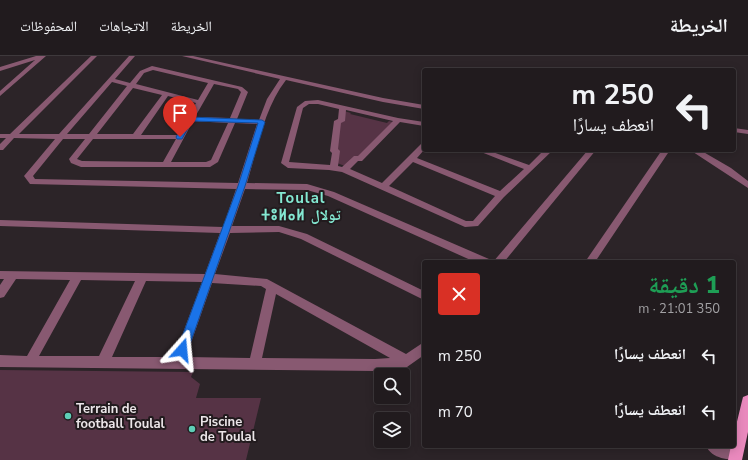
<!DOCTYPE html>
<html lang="ar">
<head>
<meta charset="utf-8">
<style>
	:root { --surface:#211b1e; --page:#2d282b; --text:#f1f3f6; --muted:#a2a1a4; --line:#3e393c }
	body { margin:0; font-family:"Nunito Sans","Noto Naskh Arabic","Noto Sans Tifinagh",sans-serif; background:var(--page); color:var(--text); direction:rtl; height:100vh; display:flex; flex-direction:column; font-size:15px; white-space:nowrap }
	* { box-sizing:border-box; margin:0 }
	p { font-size:13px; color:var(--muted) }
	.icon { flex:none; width:22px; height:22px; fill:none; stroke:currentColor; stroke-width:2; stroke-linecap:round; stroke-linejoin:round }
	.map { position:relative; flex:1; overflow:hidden; direction:ltr }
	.side { position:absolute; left:422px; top:204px; width:314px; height:188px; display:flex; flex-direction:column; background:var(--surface); border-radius:4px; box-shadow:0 2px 10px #0003,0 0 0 1px var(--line); direction:rtl }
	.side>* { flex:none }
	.hud { position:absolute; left:422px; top:12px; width:314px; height:84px; border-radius:4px; box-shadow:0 2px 10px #0003,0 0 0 1px var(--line); direction:rtl; background:#211b1e; color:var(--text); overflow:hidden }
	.controls { position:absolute; left:374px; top:312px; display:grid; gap:8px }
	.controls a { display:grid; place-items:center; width:36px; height:36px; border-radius:4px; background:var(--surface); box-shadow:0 2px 10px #0003,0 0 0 1px var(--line); font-size:20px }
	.pin { position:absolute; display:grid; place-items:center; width:34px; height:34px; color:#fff; margin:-41px -17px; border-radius:50% 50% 50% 0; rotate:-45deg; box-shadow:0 0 4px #0007 }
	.pin .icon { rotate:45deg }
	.me { position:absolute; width:44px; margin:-22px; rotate:18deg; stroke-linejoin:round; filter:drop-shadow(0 0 3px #0008) }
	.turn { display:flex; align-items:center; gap:14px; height:84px; padding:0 16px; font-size:18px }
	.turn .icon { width:52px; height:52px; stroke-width:2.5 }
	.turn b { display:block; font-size:28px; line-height:34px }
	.round { display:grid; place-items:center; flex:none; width:42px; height:42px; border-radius:4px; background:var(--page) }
	.head { display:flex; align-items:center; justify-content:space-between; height:68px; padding:0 16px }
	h1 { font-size:24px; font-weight:800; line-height:30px; color:#1e9e55 }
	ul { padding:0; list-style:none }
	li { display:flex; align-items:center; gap:12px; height:56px; padding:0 16px }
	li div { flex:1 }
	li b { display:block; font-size:15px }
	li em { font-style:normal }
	header { display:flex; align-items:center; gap:24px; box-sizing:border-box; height:56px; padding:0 20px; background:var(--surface); border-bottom:1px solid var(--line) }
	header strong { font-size:19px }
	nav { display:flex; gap:22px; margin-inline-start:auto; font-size:14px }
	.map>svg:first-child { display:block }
</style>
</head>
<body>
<header>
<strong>الخريطة</strong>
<nav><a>الخريطة</a><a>الاتجاهات</a><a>المحفوظات</a></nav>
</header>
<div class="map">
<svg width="748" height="404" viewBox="0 0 748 404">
	<rect width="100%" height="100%" fill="#2c2428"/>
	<path fill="#563345" d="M344 55 351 57 350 58 387 67 389 65 393 66 359 101 345 110 337 107C336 89 338 72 344 55Z
		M0 314 193 316 191 321 200 328 196 342H261L246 404H0Z"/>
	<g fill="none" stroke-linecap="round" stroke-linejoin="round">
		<path fill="#885971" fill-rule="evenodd" d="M36 0H46L0 40V35L35 4 0 15V11Z
			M91 0H97L19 78H59L129 0H135L115 23 130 27 140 15 152 10 242 31 248 36 237 63 259 64 267 43 280 23 182 0H193L383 42 424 49V53L383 46 286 24C264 52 257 94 247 127L307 128 334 136 489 203 490 206H475L328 140 307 134 245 133 232 170H279L307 178 424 235V244L301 183 279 176 230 177 215 218 267 223 406 298 424 286V299L407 311 375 315 0 311V299L27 300 70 224 16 223 4 241 0 242V229L4 223H0V215L205 218 220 177 0 170V164L223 171 236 133 30 128 24 120 55 83 14 82 3 94H0V88L6 82H0V78H10ZM153 14 208 27 198 44 136 28 144 17ZM112 26 127 30 89 78H67ZM214 28 238 33 241 36 230 62 195 61ZM133 32 162 39 133 78H97ZM168 40 196 47 178 79H141ZM193 65 228 67 211 104 206 106H171ZM235 67 257 68 238 127 35 123 33 120 63 83H85L69 103 71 107 81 111H210L218 106ZM93 83H176L163 106 82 105 77 103ZM81 224 135 225 99 300H39ZM146 225 202 226 174 301H112ZM212 227 261 230 266 233 250 302 186 301ZM276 238 390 302 375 303 262 302Z
			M318 44 398 62 424 66V70L400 66 362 105H358L350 113 382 127 421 88H424V94L417 102 500 135 524 113 476 94H487L529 109 544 94H553L504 141 478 170 465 171 342 116 329 114 288 112 281 107 297 51 305 45ZM309 48H318L339 53 338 63 334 65 330 95 332 97 330 109 289 106 303 52ZM346 54 393 65 358 100H354L342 111 338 110 340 95 338 93 341 67 345 65ZM413 106 495 140 473 165H466L389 130Z
			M734 72 748 74V78L734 76Z
			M588 94H596L504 206H493Z
			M662 94H670L595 206H585Z
			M690 94H700L731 112 748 125V132Z
			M706 390C719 390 736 388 742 402L741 404C729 404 712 403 706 390Z"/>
		<path fill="#e989bd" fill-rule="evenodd" d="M748 339V376L742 404H728L731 390H734V378L742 345 743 341Z"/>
	</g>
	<path fill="#1a73e8" stroke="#114b97" d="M190 61 262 64 265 66 245 130 188 294 186 297 182 299 179 297 177 294 238 130 258 67 192 65 182 83H177L176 81 187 63Z"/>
	<g fill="#5eceb7" stroke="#221b1e" stroke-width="1.5">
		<circle cx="68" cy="360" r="4"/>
		<circle cx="192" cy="373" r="4"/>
	</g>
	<g text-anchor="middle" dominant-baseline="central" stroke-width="4" stroke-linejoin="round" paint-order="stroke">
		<g font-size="13" font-weight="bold" fill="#ece6e9" stroke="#221b1e" text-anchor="start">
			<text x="76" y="353">Terrain de<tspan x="76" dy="15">football Toulal</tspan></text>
			<text x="200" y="366">Piscine<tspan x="200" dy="15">de Toulal</tspan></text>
		</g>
		<g font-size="15" font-weight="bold" letter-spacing="1" fill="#84e8d2" stroke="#221b1e">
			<text x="301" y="142">Toulal<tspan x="301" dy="17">ⵜⵓⵍⴰⵍ تولال</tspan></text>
		</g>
	</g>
</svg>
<div class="controls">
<a><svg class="icon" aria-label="search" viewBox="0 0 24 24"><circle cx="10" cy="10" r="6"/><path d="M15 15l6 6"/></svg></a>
<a><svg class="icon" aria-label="layers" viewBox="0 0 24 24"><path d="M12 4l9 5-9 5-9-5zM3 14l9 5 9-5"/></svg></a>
</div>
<div class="pin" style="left:180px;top:81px;background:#d93025"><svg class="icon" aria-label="arrive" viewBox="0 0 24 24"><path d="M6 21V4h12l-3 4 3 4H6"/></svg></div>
<svg class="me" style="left:182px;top:294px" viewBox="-20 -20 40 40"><path d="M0-17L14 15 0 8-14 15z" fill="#1a73e8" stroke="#fff" stroke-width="4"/></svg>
<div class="hud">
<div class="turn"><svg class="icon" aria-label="left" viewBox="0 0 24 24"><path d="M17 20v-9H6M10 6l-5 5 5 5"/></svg><div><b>250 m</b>انعطف يسارًا</div></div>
</div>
<section class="side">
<div class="head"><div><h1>1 دقيقة</h1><p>350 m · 21:01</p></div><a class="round" style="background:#d93025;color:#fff"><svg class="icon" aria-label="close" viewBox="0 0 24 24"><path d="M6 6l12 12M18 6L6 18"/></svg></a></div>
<ul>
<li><svg class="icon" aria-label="left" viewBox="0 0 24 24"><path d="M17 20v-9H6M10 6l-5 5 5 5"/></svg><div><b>انعطف يسارًا</b></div><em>250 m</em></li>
<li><svg class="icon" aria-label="left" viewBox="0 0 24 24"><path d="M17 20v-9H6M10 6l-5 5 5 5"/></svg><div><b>انعطف يسارًا</b></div><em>70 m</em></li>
</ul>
</section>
</div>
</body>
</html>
